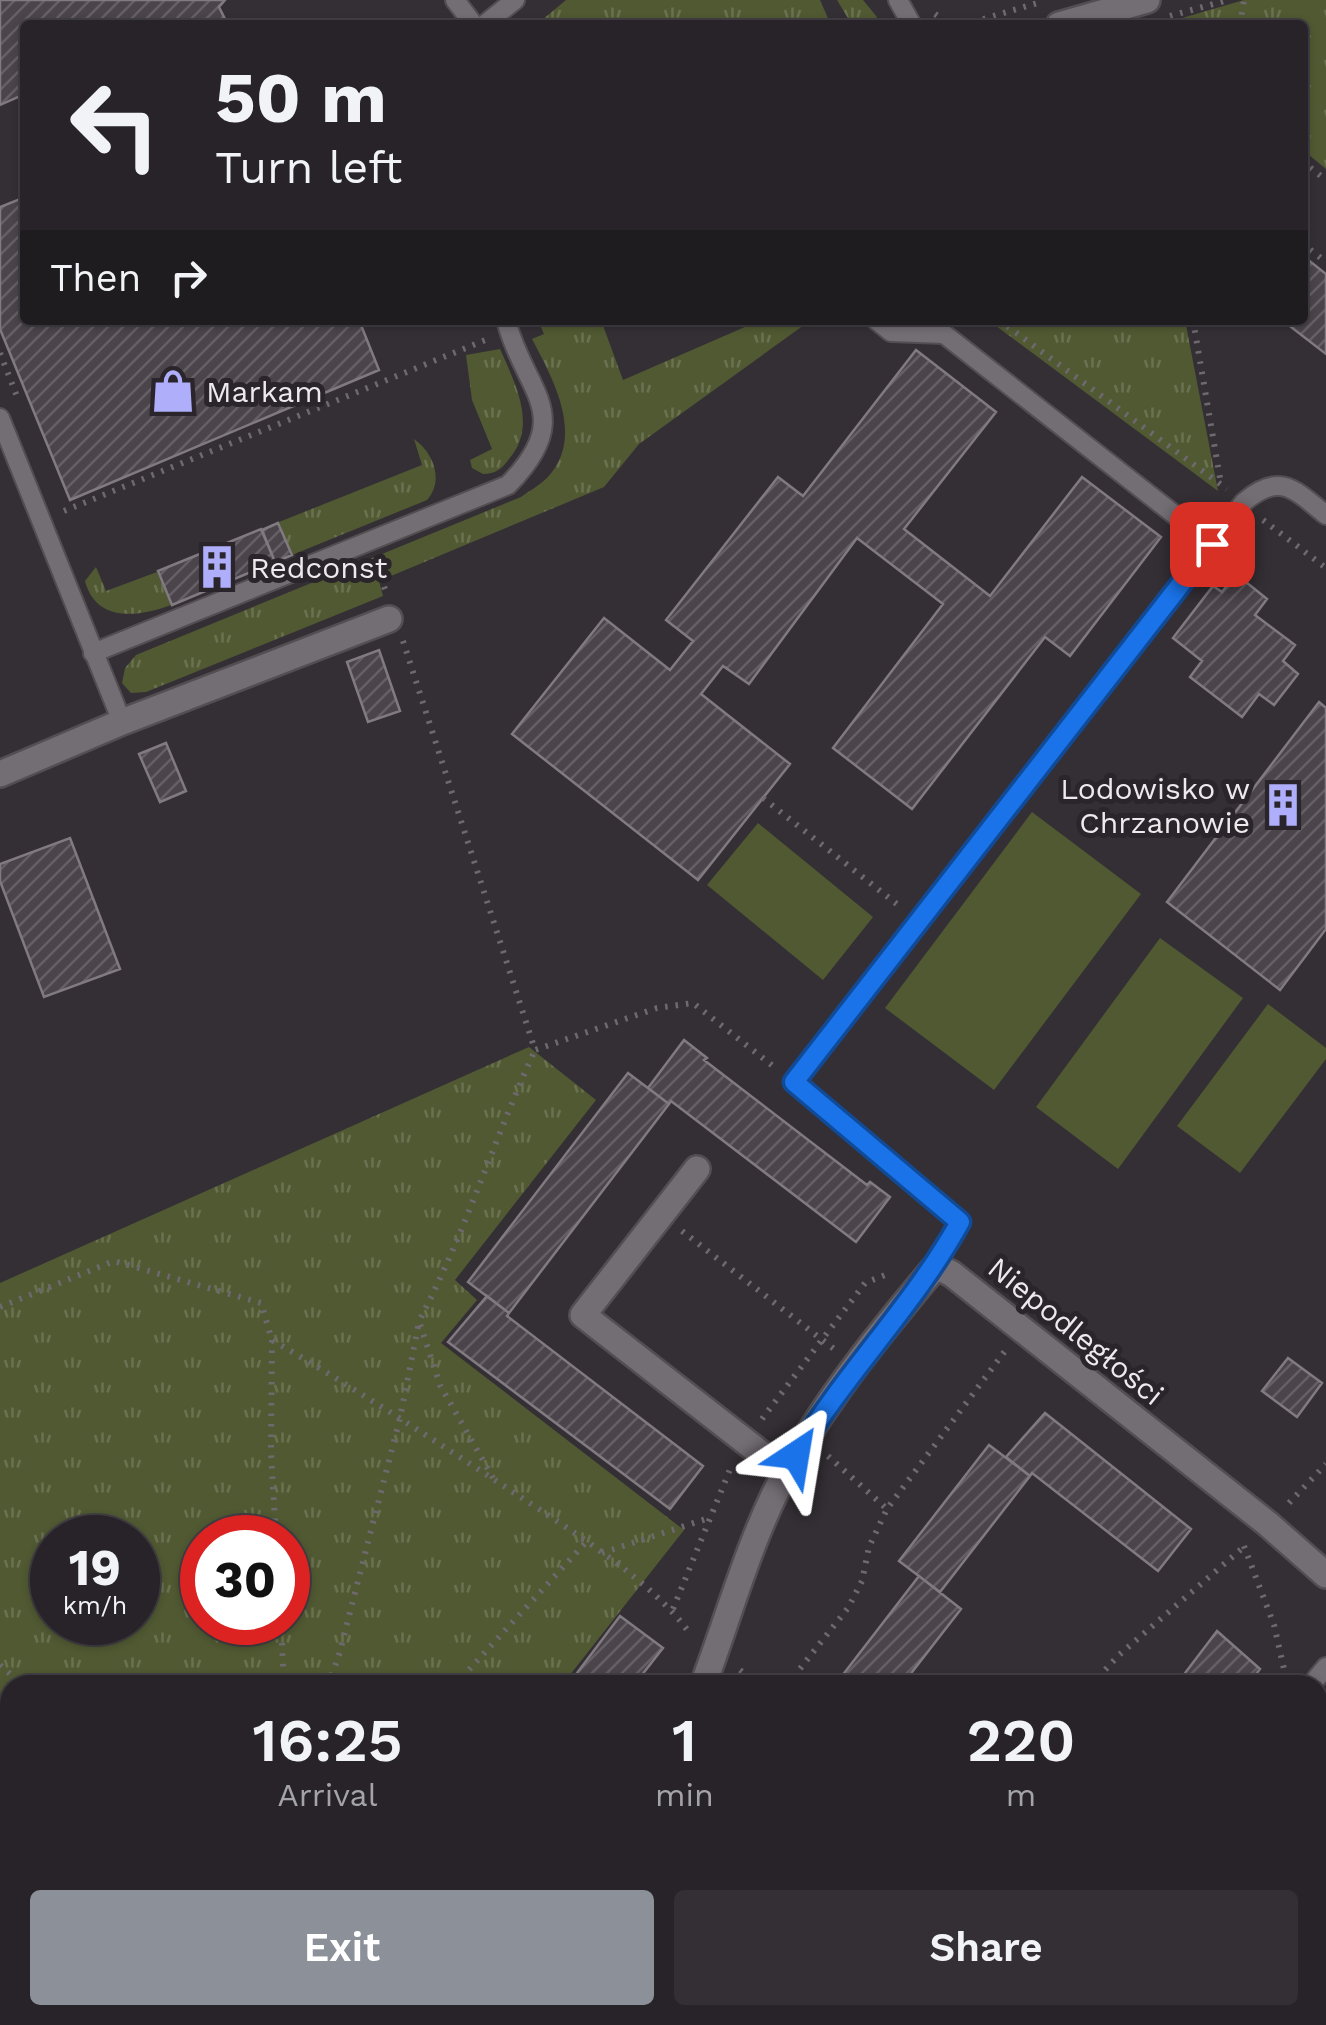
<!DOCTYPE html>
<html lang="en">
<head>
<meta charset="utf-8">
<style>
	:root { --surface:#272328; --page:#332f34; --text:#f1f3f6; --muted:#a4a4a8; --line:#434045; --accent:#8c9099 }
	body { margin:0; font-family:"Work Sans",sans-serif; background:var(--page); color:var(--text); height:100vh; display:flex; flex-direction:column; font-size:38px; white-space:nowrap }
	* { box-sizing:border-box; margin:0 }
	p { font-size:32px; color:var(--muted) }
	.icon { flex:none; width:55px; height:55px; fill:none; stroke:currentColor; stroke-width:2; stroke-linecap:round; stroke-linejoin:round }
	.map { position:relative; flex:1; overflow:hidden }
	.drawer { position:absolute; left:0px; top:1675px; width:1328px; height:350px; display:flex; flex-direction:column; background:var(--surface); border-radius:30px 30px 0 0; box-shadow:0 2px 8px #0004,0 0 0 2px var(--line) }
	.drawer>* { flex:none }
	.banner { position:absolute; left:20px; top:20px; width:1288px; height:305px; border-radius:10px; box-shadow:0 2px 8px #0004,0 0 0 2px var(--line); background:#272328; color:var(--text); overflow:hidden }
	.speed { position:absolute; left:30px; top:1515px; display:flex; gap:20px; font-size:50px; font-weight:700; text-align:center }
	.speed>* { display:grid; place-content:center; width:130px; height:130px; border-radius:50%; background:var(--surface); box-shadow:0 2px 8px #0004,0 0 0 2px var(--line); line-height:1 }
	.speed small { font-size:25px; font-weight:400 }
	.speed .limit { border:15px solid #d22; background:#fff; color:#111 }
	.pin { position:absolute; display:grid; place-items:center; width:85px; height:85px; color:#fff; margin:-42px; border-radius:20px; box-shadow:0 5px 15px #0006 }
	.me { position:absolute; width:110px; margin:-55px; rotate:33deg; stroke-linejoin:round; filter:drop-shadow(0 0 8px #0008) }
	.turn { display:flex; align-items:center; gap:35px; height:210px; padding:0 30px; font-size:45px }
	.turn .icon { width:130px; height:130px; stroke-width:2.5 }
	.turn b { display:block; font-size:70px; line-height:85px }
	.then { display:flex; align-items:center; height:95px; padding:0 30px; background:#0003; gap:20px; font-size:38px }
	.eta { display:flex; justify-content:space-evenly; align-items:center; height:170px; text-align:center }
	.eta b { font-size:60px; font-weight:600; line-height:70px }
	.button { display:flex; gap:20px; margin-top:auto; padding:20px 30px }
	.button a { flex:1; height:115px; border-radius:10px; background:var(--accent); color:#fff; font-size:40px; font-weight:600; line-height:115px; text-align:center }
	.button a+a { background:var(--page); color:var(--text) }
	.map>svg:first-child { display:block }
</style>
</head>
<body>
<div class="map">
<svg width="1326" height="2025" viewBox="0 0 1326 2025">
	<defs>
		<pattern id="grass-tufts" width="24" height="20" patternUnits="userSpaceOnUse" patternTransform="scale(2.5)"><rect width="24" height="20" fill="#505932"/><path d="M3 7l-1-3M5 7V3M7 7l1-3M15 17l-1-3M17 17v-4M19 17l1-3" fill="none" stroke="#6a7150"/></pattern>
		<pattern id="building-hatch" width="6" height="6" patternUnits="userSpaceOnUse" patternTransform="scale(2.5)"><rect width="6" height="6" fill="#4b454b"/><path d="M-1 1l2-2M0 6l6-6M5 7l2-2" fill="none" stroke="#656065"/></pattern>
	</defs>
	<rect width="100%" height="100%" fill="#342f35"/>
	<path fill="url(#grass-tufts)" fill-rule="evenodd" d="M566 0H820L831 25H536Z
		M837 0H863L877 17 874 25H852Z
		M1244 0H1326V169L1303 150 1302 25H1158Z
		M538 320H601L623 380 761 320H811L639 444 604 487 379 581 383 596 146 692 131 693 122 683 125 668 136 655 521 497C529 491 540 485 547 478 586 437 553 379 532 339L544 334Z
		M988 320H1185L1218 491Z
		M500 349C515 383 538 426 509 459 502 469 495 474 483 474L472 468 470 460 492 449 472 400 466 355Z
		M414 439C434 453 444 481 427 500L292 555 279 522 422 465Z
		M96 567 106 591 157 572 171 605C139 617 96 623 85 581Z
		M529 1047 596 1100 455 1280 477 1300 441 1343 684 1530 562 1685H10V1843L0 1776V1283ZM52 1538H138V1622H52ZM202 1538H288V1622H202Z
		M36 2015H600L613 2025H37Z"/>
	<path fill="#505932" d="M1032 812 1141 894 994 1090 885 1008Z
		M758 823 873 917 823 980 707 885Z
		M1160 938 1243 998 1118 1169 1036 1107Z
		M1268 1004 1326 1048V1059L1240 1173 1177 1126Z"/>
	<path fill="url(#building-hatch)" stroke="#817b81" stroke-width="2.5" d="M0 0H225L219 7 228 25H25V94L0 105Z
		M25 197V320H359L379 370 70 500 0 329V207Z
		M1302 255 1326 274V354L1282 320H1302Z
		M916 350 996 412 904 529 990 596 1082 477 1161 537 1070 656 1045 637 912 809 833 748 943 604 857 538 749 684 723 666 701 694 790 764 698 880 512 734 604 618 670 670 693 641 666 620 778 477 803 496Z
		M278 523 292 555 275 562 262 530Z
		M261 529 275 562 172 605 158 571Z
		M1236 574 1267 599 1255 615 1295 645 1283 661 1298 674 1274 705 1259 694 1242 717 1190 677 1202 661 1173 638 1213 586 1222 592Z
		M379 650 400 711 368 722 347 662Z
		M1319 702 1326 708V929L1280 990 1167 902Z
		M166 743 186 791 160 802 139 754Z
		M70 838 120 969 44 997 0 881V864Z
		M684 1040 707 1058 704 1060 867 1185 870 1182 890 1197 856 1242 671 1101 669 1104 648 1088Z
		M628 1073 669 1104 509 1313 468 1282Z
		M487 1296 509 1313 507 1316 703 1466 670 1509 448 1342Z
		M1288 1358 1322 1383 1297 1417 1262 1391Z
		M1045 1413 1191 1529 1158 1571 1032 1473 1030 1476 1006 1457Z
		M989 1445 1030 1476 940 1592 899 1561Z
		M919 1576 961 1609 902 1685H835Z
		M620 1616 663 1648 634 1685H568Z
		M1217 1631 1260 1669 1248 1685H1176Z
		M616 2015H692L684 2025H630Z
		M1183 2015H1251L1243 2025H1175Z"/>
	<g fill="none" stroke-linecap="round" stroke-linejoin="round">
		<g stroke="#524e52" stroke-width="22">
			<path id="lane" d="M455 0 474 25
				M898 0 912 25
				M484 25 515 0
				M876 320 891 332 944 334 1212 544
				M0 418 122 722
				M93 653 508 485C578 414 524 392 506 320
				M936 1266 960 1222 794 1082 1244 502C1280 471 1295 490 1326 515
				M1311 1685 1326 1667
				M1318 1841 1326 1860"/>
		</g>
		<g stroke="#524e52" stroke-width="30">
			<path id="street" d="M1059 25 1147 0
				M0 774 122 722 389 619
				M697 1169 583 1315 786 1473
				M703 1685C730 1614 750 1537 787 1470 828 1397 882 1330 936 1266L952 1274 1268 1524 1326 1575
				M738 2015 742 2025
				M863 2025 874 2015"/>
		</g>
		<path stroke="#6e696f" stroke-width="6" stroke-dasharray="2.5 8" stroke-linecap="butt" d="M935 14 950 25
			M1170 16 1228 0
			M963 25 1041 2
			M1240 25 1244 0
			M1302 161 1326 180
			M1302 243 1326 262
			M999 320 1227 489
			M1193 320 1221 484
			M0 353 18 399
			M64 511 488 339
			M1263 520 1326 568
			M377 567 386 592
			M403 641 535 1050 657 1008 693 1003 773 1066
			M763 798 898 905
			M682 1231 834 1349
			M0 1307 114 1261 261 1303 272 1340C356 1389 437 1442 519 1496 573 1532 654 1582 691 1635
			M272 1340 271 1452 276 1538
			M762 1419 865 1283 890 1273
			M828 1456 887 1509
			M493 1478 440 1385 419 1321C465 1234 494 1139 535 1050
			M1289 1503 1326 1464
			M1244 1546 1274 1625 1286 1678
			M602 1553 709 1518
			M673 1609 731 1467
			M281 1622 284 1685
			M0 1665 23 1685
			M740 1670 759 1685
			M328 1685 339 1655 400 1418 419 1322
			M455 1685 587 1541
			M787 1685 848 1608 862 1581 869 1547 887 1509 1005 1351
			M1091 1685 1119 1655 1246 1545
			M0 1831 10 1905
			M25 2015 28 2025
			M446 2015 459 2025
			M1008 2015 1021 2025
			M163 2025 166 2015
			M1130 2025 1138 2015"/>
		<use href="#lane" stroke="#736d74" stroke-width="18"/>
		<use href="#street" stroke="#736d74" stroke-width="25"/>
	</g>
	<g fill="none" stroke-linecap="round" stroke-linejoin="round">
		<g stroke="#114b97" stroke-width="25">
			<path id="route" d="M796 1455C845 1373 914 1305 960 1222L794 1082 1212 544"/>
		</g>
		<use href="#route" stroke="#1a73e8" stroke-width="18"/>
	</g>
	<defs>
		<g id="shop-bare" transform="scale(3.45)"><path d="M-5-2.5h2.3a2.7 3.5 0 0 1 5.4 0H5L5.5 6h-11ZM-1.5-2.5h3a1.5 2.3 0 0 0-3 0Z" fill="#aeaefb" stroke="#2a252a" stroke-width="2.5" paint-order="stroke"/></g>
		<g id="building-bare" transform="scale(3.45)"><path d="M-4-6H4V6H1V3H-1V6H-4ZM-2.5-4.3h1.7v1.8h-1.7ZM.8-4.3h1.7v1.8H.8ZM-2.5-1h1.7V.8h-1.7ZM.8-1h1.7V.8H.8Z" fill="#aeaefb" stroke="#2a252a" stroke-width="2.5" paint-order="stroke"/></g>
	</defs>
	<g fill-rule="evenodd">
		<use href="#shop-bare" x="173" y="391"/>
		<use href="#building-bare" x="217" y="567"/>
		<use href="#building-bare" x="1283" y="805"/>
	</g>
	<g text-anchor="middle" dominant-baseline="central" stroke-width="10" stroke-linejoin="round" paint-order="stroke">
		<g font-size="30" fill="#ede9ed" stroke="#2a252a" text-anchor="start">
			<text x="206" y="391">Markam</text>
			<text x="250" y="567">Redconst</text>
			<text x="1250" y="788" text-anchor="end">Lodowisko w<tspan x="1250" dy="34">Chrzanowie</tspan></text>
		</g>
		<g font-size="30" fill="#ede9ed" stroke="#2a252a">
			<text transform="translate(1076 1331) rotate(39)">Niepodległości</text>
		</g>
	</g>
</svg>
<div class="speed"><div>19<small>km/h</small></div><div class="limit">30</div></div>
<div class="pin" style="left:1212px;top:544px;background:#d93025"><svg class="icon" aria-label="arrive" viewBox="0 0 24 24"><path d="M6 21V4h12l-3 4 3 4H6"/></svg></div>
<svg class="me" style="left:796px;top:1455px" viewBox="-20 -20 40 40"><path d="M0-17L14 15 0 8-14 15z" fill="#1a73e8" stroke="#fff" stroke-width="4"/></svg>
<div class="banner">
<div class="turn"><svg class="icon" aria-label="left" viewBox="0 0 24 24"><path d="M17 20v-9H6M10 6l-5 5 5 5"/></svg><div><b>50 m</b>Turn left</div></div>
<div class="then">Then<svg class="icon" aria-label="right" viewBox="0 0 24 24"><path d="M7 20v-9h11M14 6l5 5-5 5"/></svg></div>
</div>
<section class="drawer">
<div class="eta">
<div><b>16:25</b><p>Arrival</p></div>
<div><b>1</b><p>min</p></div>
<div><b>220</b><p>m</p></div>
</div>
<div class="button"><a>Exit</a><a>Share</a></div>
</section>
</div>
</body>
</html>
